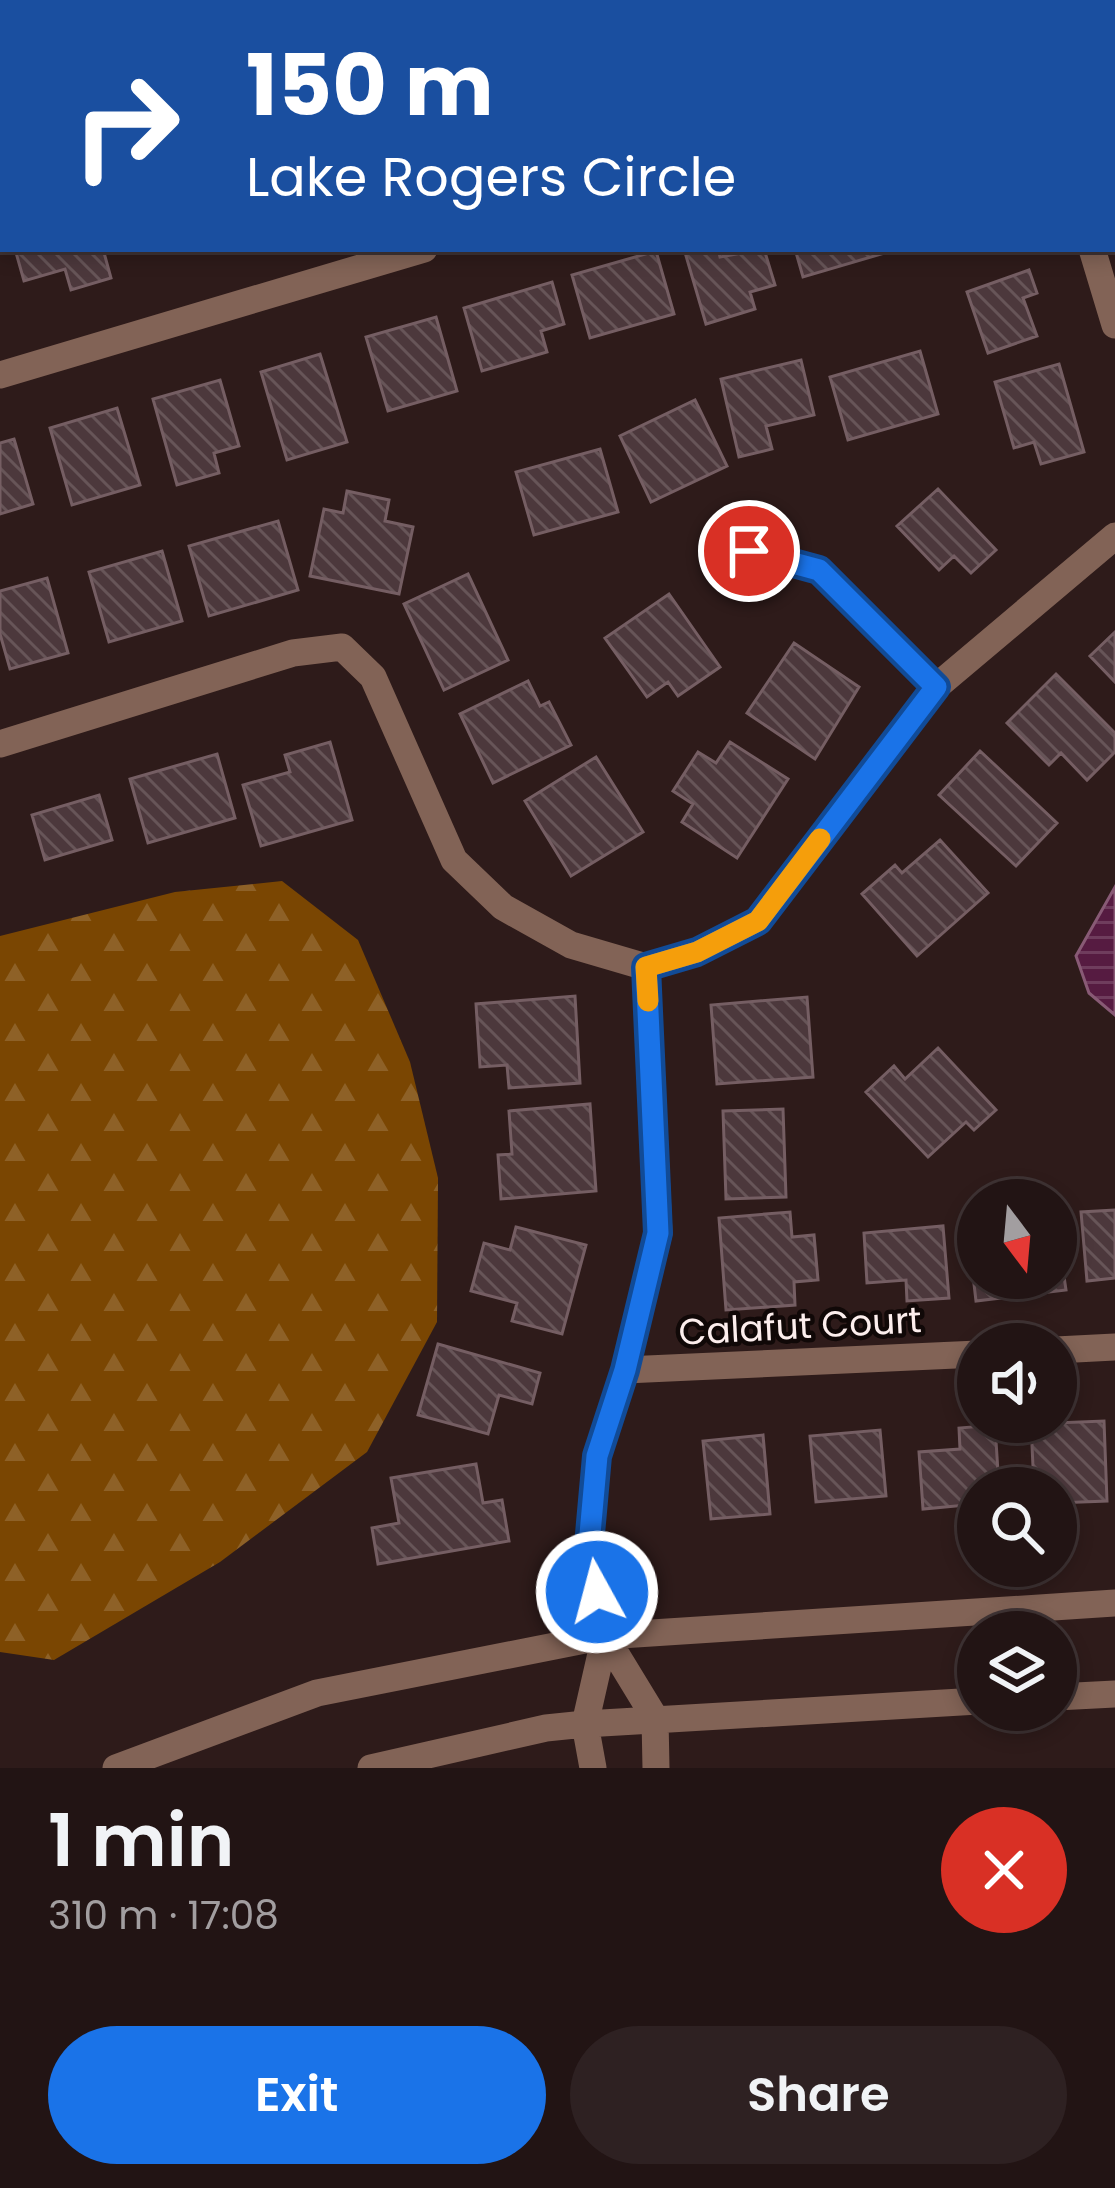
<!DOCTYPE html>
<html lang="en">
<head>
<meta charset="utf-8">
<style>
	:root { --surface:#221414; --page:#2e2122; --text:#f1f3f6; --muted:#a29ea0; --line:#3f3334; --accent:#1a73e8 }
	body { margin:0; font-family:Poppins,sans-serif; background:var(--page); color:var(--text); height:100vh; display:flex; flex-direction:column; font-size:45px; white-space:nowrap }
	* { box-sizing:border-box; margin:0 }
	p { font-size:39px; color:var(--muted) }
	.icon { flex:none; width:66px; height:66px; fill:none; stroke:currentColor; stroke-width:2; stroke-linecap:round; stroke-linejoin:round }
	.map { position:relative; height:1768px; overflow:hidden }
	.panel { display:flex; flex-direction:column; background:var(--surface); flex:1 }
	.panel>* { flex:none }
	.hud { position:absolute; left:0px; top:0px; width:1116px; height:252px; box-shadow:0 6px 18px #0003,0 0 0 3px var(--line); background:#1a4fa0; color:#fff; overflow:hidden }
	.needle { width:78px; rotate:164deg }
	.controls { position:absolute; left:957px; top:1179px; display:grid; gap:24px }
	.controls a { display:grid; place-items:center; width:120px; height:120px; border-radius:50%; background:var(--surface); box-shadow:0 6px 18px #0003,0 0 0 3px var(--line); font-size:60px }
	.pin { position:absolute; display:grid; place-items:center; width:102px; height:102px; color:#fff; margin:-51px; border:6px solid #fff; border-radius:50%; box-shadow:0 3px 12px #0007 }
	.me { position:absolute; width:132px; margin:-66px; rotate:353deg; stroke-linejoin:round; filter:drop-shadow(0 0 9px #0008) }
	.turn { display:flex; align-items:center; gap:42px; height:252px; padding:0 48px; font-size:54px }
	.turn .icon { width:156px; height:156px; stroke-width:2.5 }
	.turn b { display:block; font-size:84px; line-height:102px }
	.round { display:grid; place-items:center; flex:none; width:126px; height:126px; border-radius:63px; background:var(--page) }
	.headline { display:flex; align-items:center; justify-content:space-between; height:204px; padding:0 48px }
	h1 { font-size:72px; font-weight:600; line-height:90px }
	.primary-button { display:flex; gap:24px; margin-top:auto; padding:24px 48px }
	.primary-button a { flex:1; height:138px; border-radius:72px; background:var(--accent); color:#fff; font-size:48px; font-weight:600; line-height:138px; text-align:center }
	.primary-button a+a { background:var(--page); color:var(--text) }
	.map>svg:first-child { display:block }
</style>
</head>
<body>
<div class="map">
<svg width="1115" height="1768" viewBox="0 0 1115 1768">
	<defs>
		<pattern id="forest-firs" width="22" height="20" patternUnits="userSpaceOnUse" patternTransform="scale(3)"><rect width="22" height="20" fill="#7a4602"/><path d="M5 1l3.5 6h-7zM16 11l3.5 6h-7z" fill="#8e6127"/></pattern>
		<pattern id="water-rules" width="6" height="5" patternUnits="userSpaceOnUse" patternTransform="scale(3)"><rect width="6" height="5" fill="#561b41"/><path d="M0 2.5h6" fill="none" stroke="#6f3c5d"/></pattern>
		<pattern id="building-back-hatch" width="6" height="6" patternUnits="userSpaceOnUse" patternTransform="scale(3)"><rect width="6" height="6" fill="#4c383c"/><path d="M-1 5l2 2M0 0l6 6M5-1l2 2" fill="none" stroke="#675558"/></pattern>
	</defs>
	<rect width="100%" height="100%" fill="#2e1b1a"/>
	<path fill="url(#forest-firs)" d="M282 881 358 940 410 1062 438 1178 437 1322 367 1452 220 1562 54 1660 0 1652V936L175 892Z"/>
	<path fill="url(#water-rules)" stroke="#885a75" stroke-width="3" d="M1115 887V1015L1089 993 1076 956Z"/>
	<path fill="url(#building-back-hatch)" stroke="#755e63" stroke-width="3" d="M761 0H833L834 3H751Z
		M866 0H947L948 3H866Z
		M15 249H103L111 278 71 290 65 269 24 281Z
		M684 249H718L720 257 764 249 775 285 750 292 755 309 706 324Z
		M795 249H887L888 252 803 277Z
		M656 251 674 314 590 338 572 275Z
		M1029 270 1037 293 1023 298 1037 336 988 353 967 292Z
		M552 282 564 324 541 331 547 352 482 371 464 308Z
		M436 317 457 391 388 411 366 337Z
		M920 351 938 414 848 440 830 377Z
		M320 354 347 442 287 460 261 372Z
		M801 360 814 415 766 426 772 449 739 457 721 379Z
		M1059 364 1084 452 1041 464 1034 442 1014 448 995 382Z
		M220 380 239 446 214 453 219 473 177 485 153 399Z
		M695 400 727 466 651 502 620 436Z
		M117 408 140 485 72 505 50 428Z
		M14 439 33 504 0 514V443Z
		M600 449 618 512 534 535 516 472Z
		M938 489 996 550 971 573 954 556 939 570 897 526Z
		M347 491 389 500 385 521 413 527 399 594 310 576 324 509 343 513Z
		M278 521 298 590 209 616 189 546Z
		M162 551 182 621 109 642 89 572Z
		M468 574 508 660 444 690 404 604Z
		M47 578 68 653 10 669 0 634V591Z
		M669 594 720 667 678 696 668 682 647 697 605 638Z
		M1115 632V682L1090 656Z
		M794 643 859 687 815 759 747 713Z
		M1056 674 1115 733V752L1087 780 1061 753 1049 765 1007 723Z
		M528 681 540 706 549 702 571 745 493 783 460 714Z
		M330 742 352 820 261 846 243 785 290 772 285 755Z
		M730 742 788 779 737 858 682 822 693 804 673 791 698 752 716 763Z
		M980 751 1057 823 1016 866 939 795Z
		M217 754 235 818 148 843 130 779Z
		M596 757 643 832 571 876 525 801Z
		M99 795 112 840 45 860 32 815Z
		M940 840 988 893 917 956 862 894 895 865 902 873Z
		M575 996 580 1083 509 1088 507 1065 480 1067 476 1004Z
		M807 997 813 1077 717 1084 711 1005Z
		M938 1048 996 1110 974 1130 966 1122 928 1157 866 1092 894 1066 905 1079Z
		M590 1104 596 1191 501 1199 498 1155 512 1154 509 1111Z
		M783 1109 786 1197 726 1199 723 1111Z
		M1115 1210V1278L1087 1281 1081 1212Z
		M790 1212 792 1237 814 1235 818 1280 794 1282 795 1305 726 1310 719 1218Z
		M1056 1222 1066 1290 976 1301 968 1233 978 1232V1278H1056Z
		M943 1226 949 1298 907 1301 906 1280 867 1283 864 1233Z
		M516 1227 586 1245 562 1334 512 1321 517 1303 471 1291 484 1243 510 1250Z
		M438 1344 540 1373 532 1404 499 1395 488 1434 418 1415Z
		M1104 1421 1107 1501 1056 1503V1488H1034L1031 1424Z
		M995 1425 999 1488H978V1504L923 1509 919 1452 960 1449 959 1428Z
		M880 1430 886 1496 816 1502 810 1436Z
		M763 1435 770 1514 711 1519 703 1441Z
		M476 1464 483 1503 502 1500 509 1541 378 1564 372 1528 399 1523 391 1478Z"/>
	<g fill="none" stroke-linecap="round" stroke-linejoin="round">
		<path stroke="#826356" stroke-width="27" d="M1092 249 1115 325
			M0 375 424 249
			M749 551 819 570 936 687
			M0 744 293 653 342 647 373 677 454 860 503 907 571 945 646 967 697 952 758 921 936 687 1115 536
			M646 967 659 1233 625 1370 597 1456 589 1545 605 1636 655 1718 656 1768
			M1056 1350 1115 1347
			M625 1370 978 1354
			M1056 1697 1115 1694
			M116 1768 317 1693 605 1636 1115 1603
			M371 1768 546 1728 585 1724 978 1701
			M593 1768 585 1724 605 1636"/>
	</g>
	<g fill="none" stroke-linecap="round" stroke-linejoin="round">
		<g stroke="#114b97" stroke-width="30">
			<path id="route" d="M597 1592 589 1545 597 1456 625 1370 658 1233 646 967 697 952 758 921 936 687 819 570 749 551"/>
		</g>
		<use href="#route" stroke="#1a73e8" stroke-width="21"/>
		<path stroke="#f59e0b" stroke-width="21" d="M648 1001 646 967 697 952 758 921 820 839"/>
	</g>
	<g text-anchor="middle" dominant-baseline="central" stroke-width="9" stroke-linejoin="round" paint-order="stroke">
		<g font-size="36" fill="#fceeed" stroke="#100807">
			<text transform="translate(800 1326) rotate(-3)">Calafut Court</text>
		</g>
	</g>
</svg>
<div class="controls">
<a><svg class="needle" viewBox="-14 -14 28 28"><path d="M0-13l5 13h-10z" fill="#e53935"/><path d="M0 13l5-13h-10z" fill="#a29ea0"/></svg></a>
<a><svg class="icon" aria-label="sound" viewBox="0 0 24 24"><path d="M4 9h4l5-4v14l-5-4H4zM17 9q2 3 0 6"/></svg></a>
<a><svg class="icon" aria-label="search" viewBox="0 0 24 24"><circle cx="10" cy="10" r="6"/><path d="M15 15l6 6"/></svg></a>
<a><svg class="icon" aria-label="layers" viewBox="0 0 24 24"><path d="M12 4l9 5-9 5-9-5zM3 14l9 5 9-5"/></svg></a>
</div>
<div class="pin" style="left:749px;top:551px;background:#d93025"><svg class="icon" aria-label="arrive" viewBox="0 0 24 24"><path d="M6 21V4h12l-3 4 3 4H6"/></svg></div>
<svg class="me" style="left:597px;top:1592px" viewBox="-20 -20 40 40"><circle r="17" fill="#1a73e8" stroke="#fff" stroke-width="3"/><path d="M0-11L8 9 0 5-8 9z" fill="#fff"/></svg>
<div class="hud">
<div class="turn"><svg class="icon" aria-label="right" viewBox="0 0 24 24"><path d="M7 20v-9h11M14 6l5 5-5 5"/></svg><div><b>150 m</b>Lake Rogers Circle</div></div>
</div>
</div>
<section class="panel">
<div class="headline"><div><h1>1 min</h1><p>310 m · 17:08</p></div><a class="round" style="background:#d93025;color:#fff"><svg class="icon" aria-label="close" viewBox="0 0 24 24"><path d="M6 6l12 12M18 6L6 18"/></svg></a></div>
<div class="primary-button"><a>Exit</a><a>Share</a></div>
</section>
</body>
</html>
